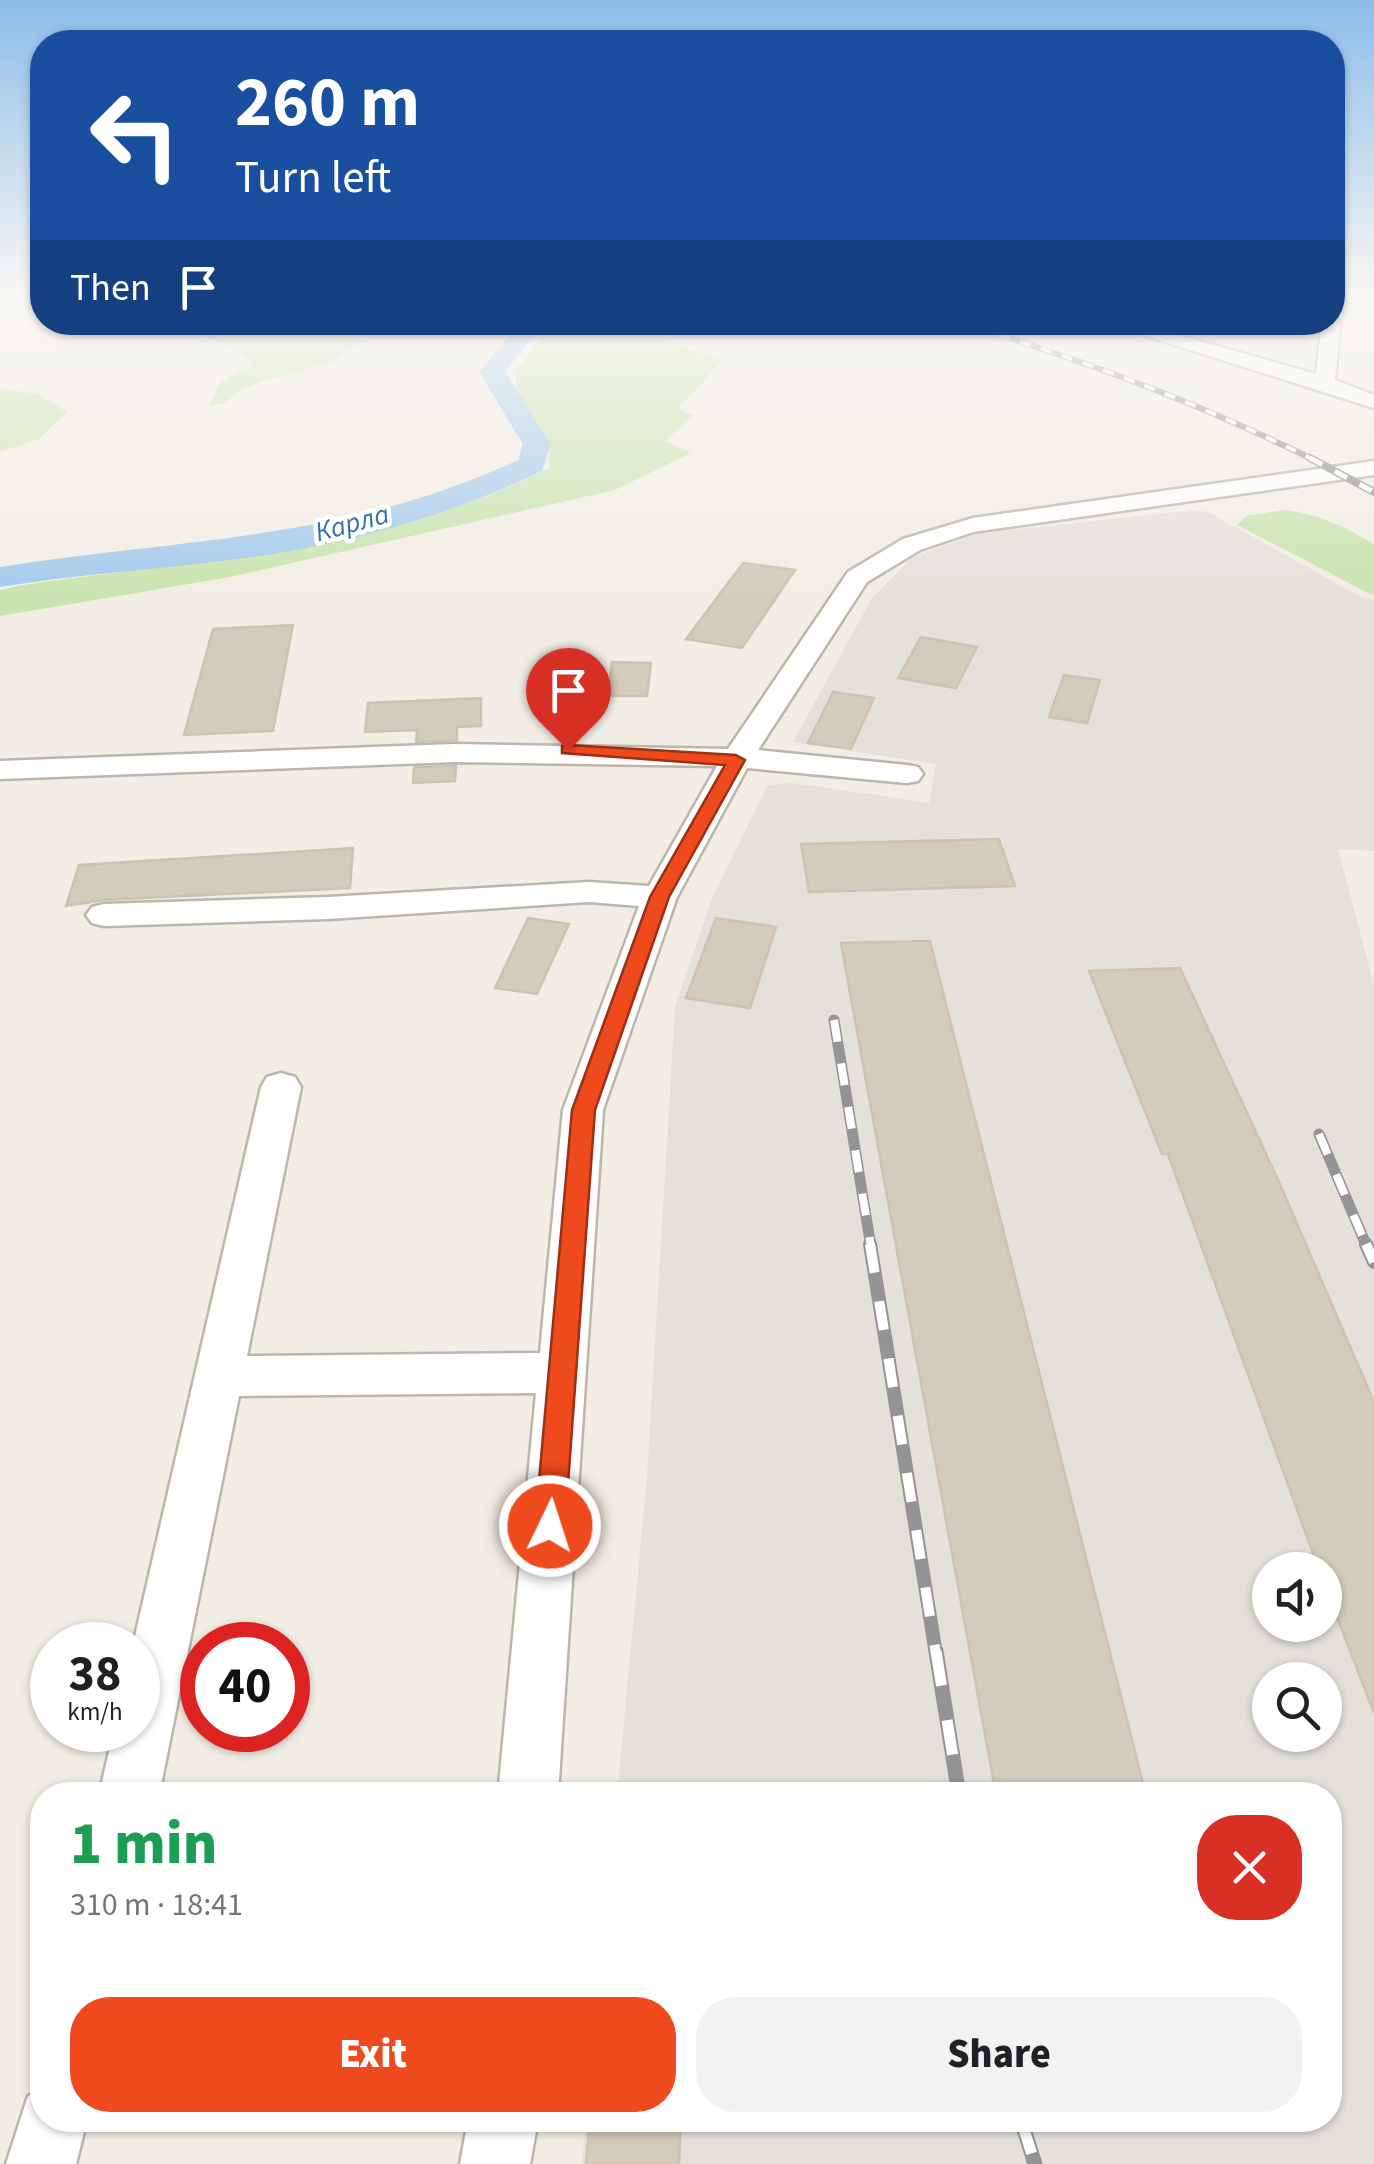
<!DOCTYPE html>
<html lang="en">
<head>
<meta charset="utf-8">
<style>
	:root { --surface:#fff; --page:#f2f2f2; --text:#202124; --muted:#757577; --accent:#ef4a1e }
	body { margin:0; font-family:"Source Sans 3",sans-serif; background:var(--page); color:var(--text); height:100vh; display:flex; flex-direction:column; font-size:38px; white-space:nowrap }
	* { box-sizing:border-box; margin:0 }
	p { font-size:32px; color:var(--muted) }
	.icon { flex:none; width:55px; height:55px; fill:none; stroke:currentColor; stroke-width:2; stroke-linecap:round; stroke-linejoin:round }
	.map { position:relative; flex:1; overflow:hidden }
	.panel { position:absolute; left:30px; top:1782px; width:1312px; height:350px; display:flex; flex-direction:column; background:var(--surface); border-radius:40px; box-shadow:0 2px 8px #0004 }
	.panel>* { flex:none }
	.banner { position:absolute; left:30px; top:30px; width:1315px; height:305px; border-radius:40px; box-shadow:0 2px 8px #0004; background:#1a4fa0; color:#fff; overflow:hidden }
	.tools { position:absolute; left:1252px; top:1552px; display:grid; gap:20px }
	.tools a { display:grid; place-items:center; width:90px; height:90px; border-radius:50%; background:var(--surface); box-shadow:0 2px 8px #0004; font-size:50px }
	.speed { position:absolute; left:30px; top:1622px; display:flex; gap:20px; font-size:50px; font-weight:700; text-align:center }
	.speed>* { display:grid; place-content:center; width:130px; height:130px; border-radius:50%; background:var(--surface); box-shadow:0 2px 8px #0004; line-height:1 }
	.speed small { font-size:25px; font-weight:400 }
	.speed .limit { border:15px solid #d22; background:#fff; color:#111 }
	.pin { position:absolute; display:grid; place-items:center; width:85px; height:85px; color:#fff; margin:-102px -42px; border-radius:50% 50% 50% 0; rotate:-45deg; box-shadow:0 0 10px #0007 }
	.pin .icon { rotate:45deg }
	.me { position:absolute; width:110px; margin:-55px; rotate:4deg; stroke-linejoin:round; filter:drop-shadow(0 0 8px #0008) }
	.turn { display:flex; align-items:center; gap:35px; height:210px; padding:0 40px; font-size:45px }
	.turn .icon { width:130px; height:130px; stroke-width:2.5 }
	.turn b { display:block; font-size:70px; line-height:85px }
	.then { display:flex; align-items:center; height:95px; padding:0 40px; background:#0003; gap:20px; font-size:38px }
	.round { display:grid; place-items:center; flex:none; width:105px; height:105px; border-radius:40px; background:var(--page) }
	.summary { display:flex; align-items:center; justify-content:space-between; height:170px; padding:0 40px }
	h1 { font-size:60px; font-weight:800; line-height:75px; color:#1e9e55 }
	.cta { display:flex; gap:20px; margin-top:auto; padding:20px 40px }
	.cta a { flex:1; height:115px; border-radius:40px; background:var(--accent); color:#fff; font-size:40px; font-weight:800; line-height:115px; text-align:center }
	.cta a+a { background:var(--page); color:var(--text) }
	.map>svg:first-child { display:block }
</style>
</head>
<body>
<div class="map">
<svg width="1374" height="2164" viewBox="0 0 1374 2164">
	<rect width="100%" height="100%" fill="#f2eee5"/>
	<path fill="#e4e0da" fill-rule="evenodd" d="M1193 510 1208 512 1361 597 1374 600V851L1338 849 1374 985V2164H582L586 2120H1330V1795H617L647 1477 675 1007 712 898 768 785 792 783 929 803 936 764 793 742 872 598 912 558 974 534ZM1270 1570H1325V1625H1270ZM1270 1680H1325V1735H1270Z"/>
	<path fill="#c9e4af" d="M61 323H348L353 324 362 342 330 363 266 380 239 391 224 403 209 406 219 384 252 363C198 316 125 336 61 323Z
		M542 323H655L663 326 661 340 723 360 678 409 694 415 665 441 691 453 615 490 230 577 0 616V590C42 580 86 577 129 571 272 551 419 535 549 468L550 443 516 398V372L544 333Z
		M0 388 38 394 67 412 39 439 0 452Z
		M1285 510C1319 514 1345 527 1374 544V596L1237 525 1246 516Z"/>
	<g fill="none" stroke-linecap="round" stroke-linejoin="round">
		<path fill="#a3caec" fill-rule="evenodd" d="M511 322H535L533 337 505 372 551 444 542 471C464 509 381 534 296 550 198 568 98 571 0 587V567C185 538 343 541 518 460L523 444 479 372 509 336Z"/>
	</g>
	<path fill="#d3cbbb" stroke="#cdc3af" stroke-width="2.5" d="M743 563 795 570 742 648 686 639Z
		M293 625 273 731 184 735 213 629Z
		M921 637 977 647 956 688 898 678Z
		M612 662 651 663 647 696H608Z
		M1064 675 1100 680 1087 723 1049 717Z
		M833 692 874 698 851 749 808 743Z
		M481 698V726L457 727V740L416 742 417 730 365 732 368 703Z
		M456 766 455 781 413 783 414 767Z
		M999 839 1015 886 809 892 801 844Z
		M353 848 350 888 104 900 66 906 79 865Z
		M528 918 569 924 537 994 495 988Z
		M716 918 776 927 750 1008 686 998Z
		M930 941 1146 1795H996L841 943Z
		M1180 968 1279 1182 1374 1402V1713L1325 1586V1570H1319L1168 1154H1162L1089 971Z
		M590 2120H681L679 2164H586Z"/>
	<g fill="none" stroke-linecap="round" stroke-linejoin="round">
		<g stroke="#bcb7a8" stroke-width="5">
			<path id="minor" d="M1332 317 1340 322 1335 380 1374 395V408L1102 322H1132L1316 374 1322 322H1332Z
				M1374 461V475L973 532 920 550 867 582 758 750 907 765 918 767 923 774 918 781 907 783 747 768 677 897 603 1110 558 1795H498L536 1393 239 1396 159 1795H99L114 1730H138V1645H133L261 1087 267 1077 281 1073 295 1077 301 1087 247 1356 540 1353 563 1110 639 906 589 902 328 919 104 926 92 923 86 915 92 907 104 904 328 897 589 882 649 886 717 766 454 762 0 779V761L454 744 728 749 848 572 903 539 973 518Z
				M42 2089V2120H87L76 2164H6L28 2096Z
				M468 2120H538L530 2164H460Z"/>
		</g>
		<use href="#minor" fill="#fff" fill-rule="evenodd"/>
		<g stroke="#949494" stroke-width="6">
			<path id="rail-far4" d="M957 322C1081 359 1200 403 1316 461"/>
		</g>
		<g stroke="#949494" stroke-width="8">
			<path id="rail-far3" d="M1310 458 1374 492"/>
		</g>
		<g stroke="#949494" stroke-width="11">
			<path id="rail-far2" d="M834 1020 871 1247
				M1319 1134 1367 1247"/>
		</g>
		<g stroke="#949494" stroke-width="14">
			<path id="rail-far1" d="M870 1244 936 1654
				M1366 1244 1374 1262"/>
		</g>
		<g stroke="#949494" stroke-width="15">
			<path id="rail" d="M936 1651 959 1795
				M1021 2120 1035 2164"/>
		</g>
		<use href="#rail-far4" stroke="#fff" stroke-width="4" stroke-dasharray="11" stroke-linecap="butt"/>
		<use href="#rail-far3" stroke="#fff" stroke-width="5" stroke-dasharray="14" stroke-linecap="butt"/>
		<use href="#rail-far2" stroke="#fff" stroke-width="8" stroke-dasharray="22" stroke-linecap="butt"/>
		<use href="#rail-far1" stroke="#fff" stroke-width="10" stroke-dasharray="29" stroke-linecap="butt"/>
		<use href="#rail" stroke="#fff" stroke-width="11" stroke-dasharray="35" stroke-linecap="butt"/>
	</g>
	<linearGradient id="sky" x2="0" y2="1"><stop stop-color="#8cbdea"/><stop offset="0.49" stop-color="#f9f7f3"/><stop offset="1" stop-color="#f9f7f3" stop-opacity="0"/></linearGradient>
	<rect width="1374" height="599" fill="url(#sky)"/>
	<path fill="#ef4a1e" stroke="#9b3014" stroke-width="2.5" d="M568 745 736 755 745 760 669 897 595 1110 565 1526 560 1536 550 1540 539 1536 535 1526 572 1110 650 897 725 765 562 753V746Z"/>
	<g text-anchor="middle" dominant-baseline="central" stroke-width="9" stroke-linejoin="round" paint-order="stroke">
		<g font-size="28" font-style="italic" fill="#3471aa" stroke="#fff">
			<text transform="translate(352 523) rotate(-15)">Карла</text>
		</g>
	</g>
</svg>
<div class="tools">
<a><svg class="icon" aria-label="sound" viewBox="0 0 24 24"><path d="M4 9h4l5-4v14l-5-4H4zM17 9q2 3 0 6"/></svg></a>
<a><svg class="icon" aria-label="search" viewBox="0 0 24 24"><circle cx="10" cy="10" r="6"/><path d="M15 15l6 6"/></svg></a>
</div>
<div class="speed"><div>38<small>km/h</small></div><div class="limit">40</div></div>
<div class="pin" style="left:568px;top:750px;background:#d93025"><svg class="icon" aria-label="arrive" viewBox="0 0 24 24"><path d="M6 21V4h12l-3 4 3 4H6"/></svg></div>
<svg class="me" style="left:550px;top:1526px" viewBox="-20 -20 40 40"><circle r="17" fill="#ef4a1e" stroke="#fff" stroke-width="3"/><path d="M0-11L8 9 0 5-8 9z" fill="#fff"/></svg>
<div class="banner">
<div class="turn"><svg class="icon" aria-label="left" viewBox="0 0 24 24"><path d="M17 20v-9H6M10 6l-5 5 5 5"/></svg><div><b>260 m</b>Turn left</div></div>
<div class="then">Then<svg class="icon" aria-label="arrive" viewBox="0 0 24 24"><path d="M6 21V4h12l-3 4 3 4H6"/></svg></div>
</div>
<section class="panel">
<div class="summary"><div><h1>1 min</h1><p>310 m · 18:41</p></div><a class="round" style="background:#d93025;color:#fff"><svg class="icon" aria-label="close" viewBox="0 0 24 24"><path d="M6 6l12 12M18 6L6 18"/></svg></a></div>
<div class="cta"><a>Exit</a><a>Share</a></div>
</section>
</div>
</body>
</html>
